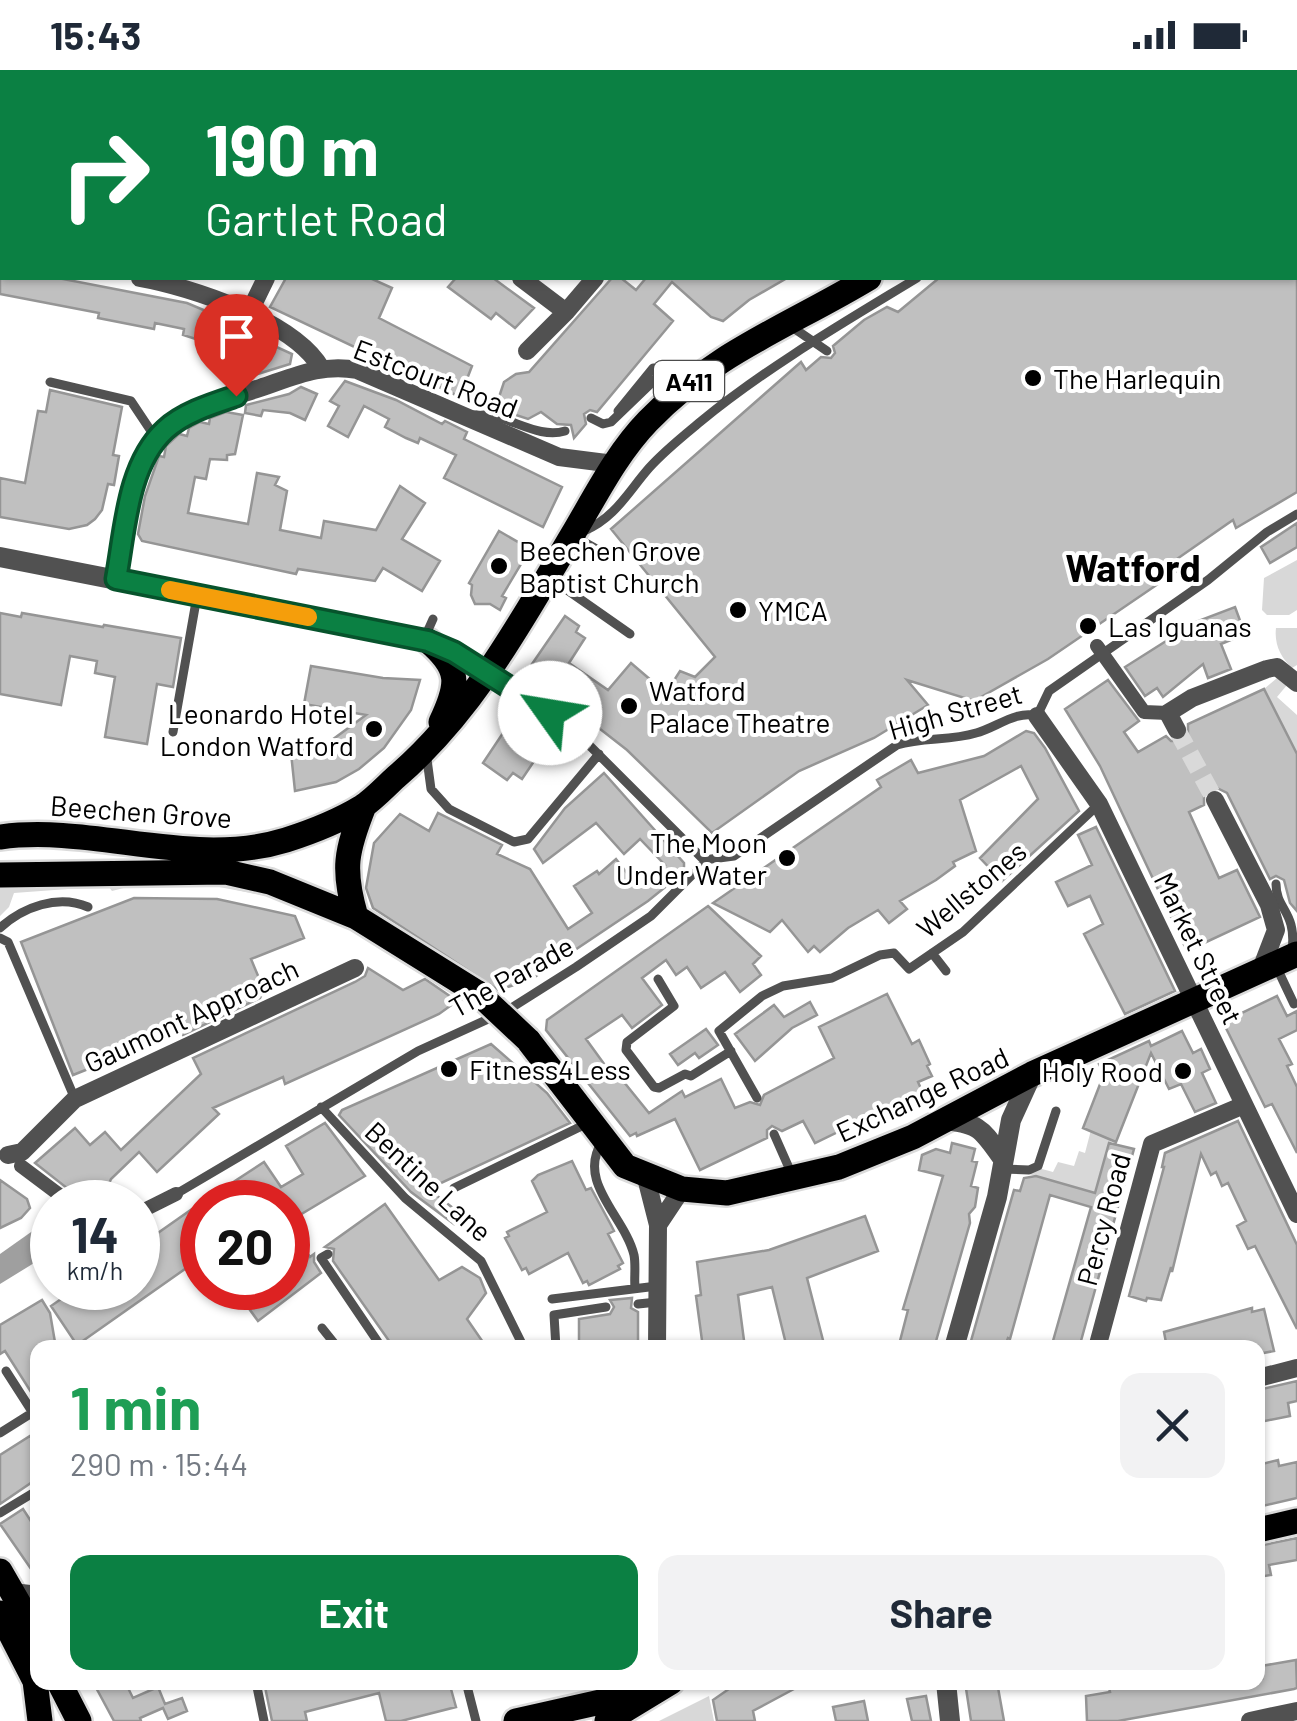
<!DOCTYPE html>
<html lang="en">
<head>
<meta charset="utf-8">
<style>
	:root { --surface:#fff; --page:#f2f2f3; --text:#1f2937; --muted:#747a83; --accent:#0b8043 }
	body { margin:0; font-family:Barlow,sans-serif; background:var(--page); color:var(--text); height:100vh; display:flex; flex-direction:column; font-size:38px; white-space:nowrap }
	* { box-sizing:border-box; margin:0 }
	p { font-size:32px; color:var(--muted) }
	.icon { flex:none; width:55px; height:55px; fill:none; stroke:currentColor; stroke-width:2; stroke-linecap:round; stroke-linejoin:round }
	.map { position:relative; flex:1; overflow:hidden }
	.sheet { position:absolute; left:30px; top:1270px; width:1235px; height:350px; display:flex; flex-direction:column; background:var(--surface); border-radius:20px; box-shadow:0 2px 8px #0004 }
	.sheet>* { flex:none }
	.hud { position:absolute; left:0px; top:0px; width:1298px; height:210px; box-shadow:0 2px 8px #0004; background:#0b8043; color:#fff; overflow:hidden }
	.speed { position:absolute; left:30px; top:1110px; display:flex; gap:20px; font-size:50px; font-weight:700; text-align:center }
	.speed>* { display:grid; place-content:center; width:130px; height:130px; border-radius:50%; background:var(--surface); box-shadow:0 2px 8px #0004; line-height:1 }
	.speed small { font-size:25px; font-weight:400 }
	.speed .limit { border:15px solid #d22; background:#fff; color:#111 }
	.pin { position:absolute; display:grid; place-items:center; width:85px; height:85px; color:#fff; margin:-102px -42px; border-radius:50% 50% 50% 0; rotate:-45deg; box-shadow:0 0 10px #0007 }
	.pin .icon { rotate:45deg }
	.me { position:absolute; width:110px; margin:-55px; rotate:302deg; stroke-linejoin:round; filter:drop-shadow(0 0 8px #0008) }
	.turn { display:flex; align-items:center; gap:35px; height:210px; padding:0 40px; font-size:45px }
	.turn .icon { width:130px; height:130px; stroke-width:2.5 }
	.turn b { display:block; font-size:70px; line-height:85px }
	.round { display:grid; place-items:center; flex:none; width:105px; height:105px; border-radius:20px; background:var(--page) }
	.head { display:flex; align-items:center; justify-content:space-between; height:170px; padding:0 40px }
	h1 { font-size:60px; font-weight:700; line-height:75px; color:#1e9e55 }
	.button { display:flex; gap:20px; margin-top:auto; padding:20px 40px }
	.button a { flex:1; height:115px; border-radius:20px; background:var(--accent); color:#fff; font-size:40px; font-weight:700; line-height:115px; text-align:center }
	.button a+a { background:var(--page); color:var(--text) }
	.status { display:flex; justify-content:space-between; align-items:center; height:70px; padding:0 50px; background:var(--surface); direction:ltr }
	.status svg { height:28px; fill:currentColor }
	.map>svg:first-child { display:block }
</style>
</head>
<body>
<div class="status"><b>15:43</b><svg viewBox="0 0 49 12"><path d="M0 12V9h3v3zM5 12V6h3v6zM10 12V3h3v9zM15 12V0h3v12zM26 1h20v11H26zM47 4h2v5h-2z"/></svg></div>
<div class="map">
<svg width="1297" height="1651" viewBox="0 0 1297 1651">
	<rect width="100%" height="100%" fill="#fff"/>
	<path fill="#d8d8d8" d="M1297 490V540L1289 545H1267L1262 540 1264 508Z
		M1276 558H1297V595L1292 598C1281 588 1274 574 1276 558Z
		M1277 608 1287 615 1277 627 1297 645V684L1264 619Z
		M234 811 283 829 214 816 135 815 112 821 108 816 14 823 9 837 0 846V814Z
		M1091 1060 1112 1070 1094 1126 1087 1121 1025 1103 1042 1099 1053 1102 1058 1092 1074 1096 1079 1081 1085 1083Z
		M709 1626 714 1651H659Z"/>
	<path fill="#9f9f9f" d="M41 1155 52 1157V1182L0 1214V1184Z"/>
	<path fill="#c0c0c0" stroke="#959595" stroke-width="2.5" d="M0 208H58L187 233 225 249 221 269 235 272 232 284 209 279 210 276 202 274V271L183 265 184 259 155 253 154 259 98 248 99 243 0 224Z
		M286 208H370L392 218 379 248 472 296 460 327 270 237Z
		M456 208H493L534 238 515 258 496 243 491 249 448 217Z
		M612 208H621L636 220 646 208H787L749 230 723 251 711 247 672 212 654 234 673 251 597 342 590 340 584 344 586 354 574 368 571 355 557 354 541 342 528 349 504 341 499 327 504 312 516 304 529 302Z
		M939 208H1297V422L1236 458 1233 450 1174 491 1180 499 1048 589 974 631 907 610 928 635 874 668 799 701 712 763 627 680 531 605 537 598 532 594 565 546 579 556 576 562 585 568 569 593 608 620 631 593 666 623 680 601 695 607 715 587 611 459 801 292 806 300 821 287 831 288 835 283 833 276 864 250 887 237 898 242Z
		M257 268 292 284 290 294 251 306Z
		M345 311 396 330 442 354 445 351 467 362 464 369 562 417 543 457 444 408 456 385 420 368 418 373 406 368 385 357 389 349 364 336 348 367 328 356 339 336 330 331Z
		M301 317 317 324 305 350 290 343 263 340 261 346 245 343 246 335 289 324Z
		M50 320 122 337 113 385 119 386 114 415 108 414 102 440 95 449 87 455 69 459 0 447V408L25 413 38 341 46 342Z
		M226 342 243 345 235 384 227 385V390L210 389 206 409 195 407 188 443 248 454 257 403 279 407 275 415 287 421 280 460 321 468 324 451 376 460 400 416 425 433 402 469 440 491 422 521 383 498 375 511 298 499 296 504 142 471 138 464 145 426 159 386 164 387 166 376 179 364 187 366 189 358 200 352 209 354 210 348Z
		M1297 453V477L1270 493 1261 477Z
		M499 461 530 479 502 526 506 528 500 540 490 534H475L471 525 472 515 469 513Z
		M1235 537 1245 564 1221 574 1231 599 1208 608 1203 594 1163 627 1157 618 1145 626 1125 597 1174 566 1172 561Z
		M0 543 21 547 22 543 103 557 104 555 181 568 173 617 157 614 147 674 105 667 115 607 95 603 97 591 70 586 61 635 0 624Z
		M311 596 383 608 420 610 411 640 384 678 359 699 336 712 295 721 291 683 325 675 366 645 304 634Z
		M1108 610 1139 651 1124 662 1138 682 1166 666 1171 671H1182L1188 666V654L1264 619 1297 684V841L1290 833 1284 810 1276 806 1270 809 1227 723 1217 718 1210 719 1204 724V735L1189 742 1219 808 1237 800 1260 847 1187 881 1100 696 1065 639Z
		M511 651 545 675 522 709 513 703 507 710 483 693Z
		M1026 661 1034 663 1045 678 1079 741 1002 811 980 788 1038 729 1021 696 960 730 976 781 953 792 955 796 936 810 900 831 907 839 889 853 878 840 848 858 820 882 814 876 808 882 782 850 770 862 713 833 881 717 877 710 911 690 918 703 984 686Z
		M604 703 684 793V802L648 831 530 910 498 920 373 838 366 818 374 773 400 744 429 761 438 743 502 775 497 784 530 799 568 859 592 843 574 816 597 801 599 804 616 789 637 816 665 795 640 769 624 784 596 753 543 793 534 779 565 738Z
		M1096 757 1175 921 1125 944 1084 864 1103 854 1090 826 1068 836 1056 812 1092 795 1078 765Z
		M134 828 217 829 295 846 304 868 251 889 264 920 260 928 183 965 181 962 73 1005 21 872Z
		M708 836 761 886 753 894 761 905 740 922 725 902 701 918 687 897 676 905 666 890 642 908 662 935 632 958 622 945 586 969 615 1009 619 1006 649 1043 682 1021 685 1027 721 1009 735 1038 750 1032 760 1035 764 1025 834 988 819 957 887 924 912 974 919 970 930 994 927 996 932 1006 918 1012 922 1021 815 1073 803 1051 782 1061 772 1056 767 1060V1068L700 1100 675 1049 637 1066 636 1063 630 1066 546 960 547 950Z
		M368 898 403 920 425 909 457 931 439 944 285 1014 283 1007 213 1038 219 1044 157 1102 139 1082 111 1109 106 1121 77 1126 35 1093 75 1058 90 1075 105 1062 121 1080 201 1004 193 988 355 912 365 906Z
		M1277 926 1287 946 1297 941V960L1279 969 1292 994 1287 996 1297 1017V1083L1272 1034 1265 1037 1223 952Z
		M810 932 817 945 792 958 755 991 735 964 774 935 784 947Z
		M706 959 718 975 699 988 695 983 678 995 670 984Z
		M1182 961 1193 983 1201 979 1210 999 1202 1003 1216 1033 1195 1042 1181 1014 1169 1019 1151 983 1116 1072 1083 1058 1104 1004 1099 994 1149 971 1151 976Z
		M491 974 547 1023 570 1053 428 1119 461 1144 454 1154 411 1122 339 1045 342 1040Z
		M1238 1051 1297 1175V1259L1255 1176 1248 1179 1237 1156 1246 1151 1228 1113 1222 1116 1216 1102 1211 1105 1201 1084 1172 1202 1171 1197 1161 1230 1147 1228 1146 1231 1129 1226 1164 1097H1162L1165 1083Z
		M325 1053 365 1106 288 1152V1132H202V1187L77 1275 51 1236 77 1218H138V1177L192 1139 264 1092 281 1117 303 1104 286 1076Z
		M952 1073 975 1079 972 1091 977 1092 971 1116 978 1118 975 1137 969 1144 970 1153 934 1278H912L913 1275 900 1271 908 1240 903 1239 943 1106 919 1100 922 1085 936 1079 950 1083Z
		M1109 1073 1134 1079 1079 1278H1051L1091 1137 1050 1125 1010 1269 1008 1268 1005 1276 992 1272 991 1278H969L1014 1120 1020 1121 1024 1108 1036 1106 1095 1123Z
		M572 1091 586 1120 591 1118 611 1155 614 1161 608 1164 623 1193 618 1196 620 1199 589 1215 587 1211 583 1213 568 1183 529 1204 526 1198 522 1200 505 1168 509 1166 507 1162 547 1142 532 1111 538 1105Z
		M0 1110 27 1129 30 1138 21 1148 0 1158Z
		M385 1134 439 1210 462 1197 480 1208 486 1223 467 1249 487 1278H394L333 1191 334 1179 325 1177Z
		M865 1146 878 1181 807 1208 825 1278H787L772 1217 738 1225 745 1278H703L696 1226 701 1225 697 1192 769 1180Z
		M288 1154 310 1187 314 1184V1192L321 1203 258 1251 234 1218H288Z
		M632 1228 631 1238 638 1242V1278L579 1276V1249L610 1244 614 1237 610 1230Z
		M42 1230 50 1243 56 1278H38V1333L5 1281 0 1284V1255Z
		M1252 1238V1242L1264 1239 1274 1281 1258 1284V1278H1167L1164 1262Z
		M1297 1311V1331L1288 1333 1290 1346 1260 1352 1258 1320Z
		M30 1366 38 1377V1408L0 1434V1385Z
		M1278 1390 1279 1396 1297 1392V1428L1258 1437V1395Z
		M23 1439 38 1462V1509L0 1454Z
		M1297 1468V1490L1269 1495 1271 1505 1258 1507V1476Z
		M1296 1590 1297 1618 1294 1619 1118 1651H1087L1086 1626 1110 1622 1108 1614 1141 1612V1617L1162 1612H1258V1606L1262 1608 1261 1596Z
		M93 1612H125L133 1628 158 1617 165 1634 182 1628 187 1641 168 1649 163 1638 140 1648 141 1651H114Z
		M264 1612H449L456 1637 401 1651H386L379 1623 305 1642 307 1651H272Z
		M739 1612H807L753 1641 755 1651H717L713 1630Z
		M965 1612H997L1004 1651H971Z
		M926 1626 931 1651H912L907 1629Z
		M864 1631 868 1651H836L833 1637Z"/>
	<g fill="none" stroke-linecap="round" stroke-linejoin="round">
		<path stroke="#d9d9d9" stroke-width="18" stroke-dasharray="18 9" stroke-linecap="butt" d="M1177 660 1215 730"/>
		<g stroke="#dbdbdb" stroke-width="30">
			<path id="primary" d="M1103 2 1106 0
				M428 571C461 599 459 614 441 652
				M0 767C94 754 192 799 286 770 311 762 339 751 362 737 374 729 385 717 396 707 473 641 522 550 573 464 596 425 617 383 648 351 713 283 791 255 869 208
				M0 805 226 802 270 812 356 847 478 923
				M356 847C342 799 346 781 364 736
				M528 970 625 1096 682 1119 727 1123 839 1097 913 1067 1032 1004 1297 884
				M1258 1460 1297 1451
				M0 1501 38 1567
				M0 1543 35 1611 40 1651
				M59 1612 79 1651
				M516 1651 654 1620
				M607 1651 671 1612"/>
		</g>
		<path stroke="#515151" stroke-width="9" d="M1071 2 1073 0
			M792 257 827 281
			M50 312 131 331 155 367
			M618 341 653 298H667
			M473 345C505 341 535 370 565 361
			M591 348 603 354 611 352 664 301 672 299 694 306
			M584 461C615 448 628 422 649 398 663 382 683 366 700 352 767 297 843 253 917 208
			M575 467 600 481
			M550 508 630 564
			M425 567 433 549
			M489 604 570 656 704 790 734 786 897 675C923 667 950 671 976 663 996 658 1016 640 1037 646L1049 621 1208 510 1267 462 1297 444
			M173 662 197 526
			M426 682 431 719 449 739 514 772 528 769 599 684
			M1276 814C1276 840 1297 841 1292 881
			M0 858C23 837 58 824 88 837
			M0 868 8 872 75 1029
			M932 883 946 901
			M1276 896 1294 934
			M658 909 674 936 627 972 626 980 654 1017 659 1018 685 1004 691 1006 731 981
			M757 1028 719 961 762 926 783 916 832 908 880 885 894 883 909 899 963 862 1099 734
			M321 1037 405 1128 481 1191 524 1278
			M774 1064 793 1107
			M602 1072C576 1112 625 1147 634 1185 636 1195 634 1208 635 1218
			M1002 1099 1029 1100 1038 1096 1056 1041
			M454 1118 588 1053
			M176 1124 418 981 508 940 576 897 651 846 706 791
			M328 1184 321 1188 382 1278
			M552 1229 657 1216
			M638 1234 657 1232
			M322 1258 338 1278
			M556 1278 554 1245 606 1237
			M6 1301 33 1343
			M0 1363 35 1341
			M0 1443 38 1420
			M256 1612 264 1651
			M466 1612 476 1651"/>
		<path stroke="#515151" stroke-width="14" d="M1097 576 1144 642 1168 643
			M21 1096 69 1132
			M138 1143 176 1124"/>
		<path stroke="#515151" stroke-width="18" d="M246 0 249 2
			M649 0 652 2
			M446 2 448 0
			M845 2 846 0
			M0 9H2
			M0 181 2 182
			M140 208C191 217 294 251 321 298
			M521 208 566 242
			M248 245 266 208
			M527 281 566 242 595 208
			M117 509C126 462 127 390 167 357 193 337 229 328 260 318 293 307 322 293 357 300L559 387 614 394
			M1037 646 1099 734 1297 1144
			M1177 660 1168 643 1192 628 1267 599 1277 597 1297 613
			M1215 730 1269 835 1276 860 1261 899
			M8 1085 22 1082 75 1029 355 898
			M645 1104 658 1155 657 1278
			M658 1155 682 1119
			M1097 1278 1152 1074 1244 1035
			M1258 1308 1297 1298
			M13 1522 38 1525
			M1250 1651 1297 1641"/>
		<path stroke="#515151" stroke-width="20" d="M0 487 428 571 454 582 487 603
			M942 1050C981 1053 982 1060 1003 1089
			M954 1278 997 1127 1011 1050 1032 1004
			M946 1612 950 1651"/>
		<use href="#primary" stroke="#000" stroke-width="25"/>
		<g stroke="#dbdbdb" stroke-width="30" stroke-linecap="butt">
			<path id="primary-bridge" d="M478 923 528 970"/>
		</g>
		<use href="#primary-bridge" stroke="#000" stroke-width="25"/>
	</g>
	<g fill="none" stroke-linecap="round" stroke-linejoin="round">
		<g stroke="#07532c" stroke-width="25">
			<path id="route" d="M236 326C212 334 183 343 165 360 127 395 125 461 116 509L428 571 454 582 550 643"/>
		</g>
		<use href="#route" stroke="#0b8043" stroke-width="18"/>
		<path stroke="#f59e0b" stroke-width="18" d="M170 520 308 547"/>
	</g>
	<g fill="#000" stroke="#fff" stroke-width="4">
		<circle cx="1033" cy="308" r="10"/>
		<circle cx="499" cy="496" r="10"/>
		<circle cx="738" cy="540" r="10"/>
		<circle cx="1088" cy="556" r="10"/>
		<circle cx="629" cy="636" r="10"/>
		<circle cx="374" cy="659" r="10"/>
		<circle cx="787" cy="788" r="10"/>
		<circle cx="449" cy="999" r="10"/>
		<circle cx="1183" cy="1001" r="10"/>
	</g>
	<g text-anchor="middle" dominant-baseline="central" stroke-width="8" stroke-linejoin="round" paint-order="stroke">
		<rect fill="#fff" stroke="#4c4c4c" stroke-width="2.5" x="654" y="291" width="70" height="40" rx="8"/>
		<g font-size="25" font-weight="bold" fill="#000">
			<text x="689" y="311">A411</text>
		</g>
		<g font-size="28" fill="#000" stroke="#fff">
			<text transform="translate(436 308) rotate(21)">Estcourt Road</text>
			<text transform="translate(955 641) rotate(-16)">High Street</text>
			<text transform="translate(141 741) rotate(4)">Beechen Grove</text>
			<text transform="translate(971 819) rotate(-40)">Wellstones</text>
			<text transform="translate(1199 878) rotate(64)">Market Street</text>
			<text transform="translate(511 906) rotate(-29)">The Parade</text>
			<text transform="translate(191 945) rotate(-25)">Gaumont Approach</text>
			<text transform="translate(922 1024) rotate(-25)">Exchange Road</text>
			<text transform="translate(429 1111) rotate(43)">Bentine Lane</text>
			<text transform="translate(1103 1149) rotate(-75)">Percy Road</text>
		</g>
		<g font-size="28" fill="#000" stroke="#fff" text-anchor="start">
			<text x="1053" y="308">The Harlequin</text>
			<text x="519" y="480">Beechen Grove<tspan x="519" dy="32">Baptist Church</tspan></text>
			<text x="758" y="540">YMCA</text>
			<text x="1108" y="556">Las Iguanas</text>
			<text x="649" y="620">Watford<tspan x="649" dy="32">Palace Theatre</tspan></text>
			<text x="354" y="643" text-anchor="end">Leonardo Hotel<tspan x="354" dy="32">London Watford</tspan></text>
			<text x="767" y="772" text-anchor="end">The Moon<tspan x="767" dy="32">Under Water</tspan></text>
			<text x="469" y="999">Fitness4Less</text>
			<text x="1163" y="1001" text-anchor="end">Holy Rood</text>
		</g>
		<g font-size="38" font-weight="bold" fill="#000" stroke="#fff">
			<text x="1133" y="497">Watford</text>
		</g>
	</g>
</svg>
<div class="speed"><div>14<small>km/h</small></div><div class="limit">20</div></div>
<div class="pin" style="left:236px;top:326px;background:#d93025"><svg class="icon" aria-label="arrive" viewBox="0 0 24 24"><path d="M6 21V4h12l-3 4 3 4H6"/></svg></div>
<svg class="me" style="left:550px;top:643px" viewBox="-20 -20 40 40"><circle r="19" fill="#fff"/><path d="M0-13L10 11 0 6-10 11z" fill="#0b8043"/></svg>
<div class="hud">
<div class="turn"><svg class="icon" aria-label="right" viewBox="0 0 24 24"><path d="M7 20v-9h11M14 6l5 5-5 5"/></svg><div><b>190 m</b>Gartlet Road</div></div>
</div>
<section class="sheet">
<div class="head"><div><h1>1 min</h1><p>290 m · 15:44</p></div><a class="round"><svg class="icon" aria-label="close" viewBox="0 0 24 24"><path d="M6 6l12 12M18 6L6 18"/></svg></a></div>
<div class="button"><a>Exit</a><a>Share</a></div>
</section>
</div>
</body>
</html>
